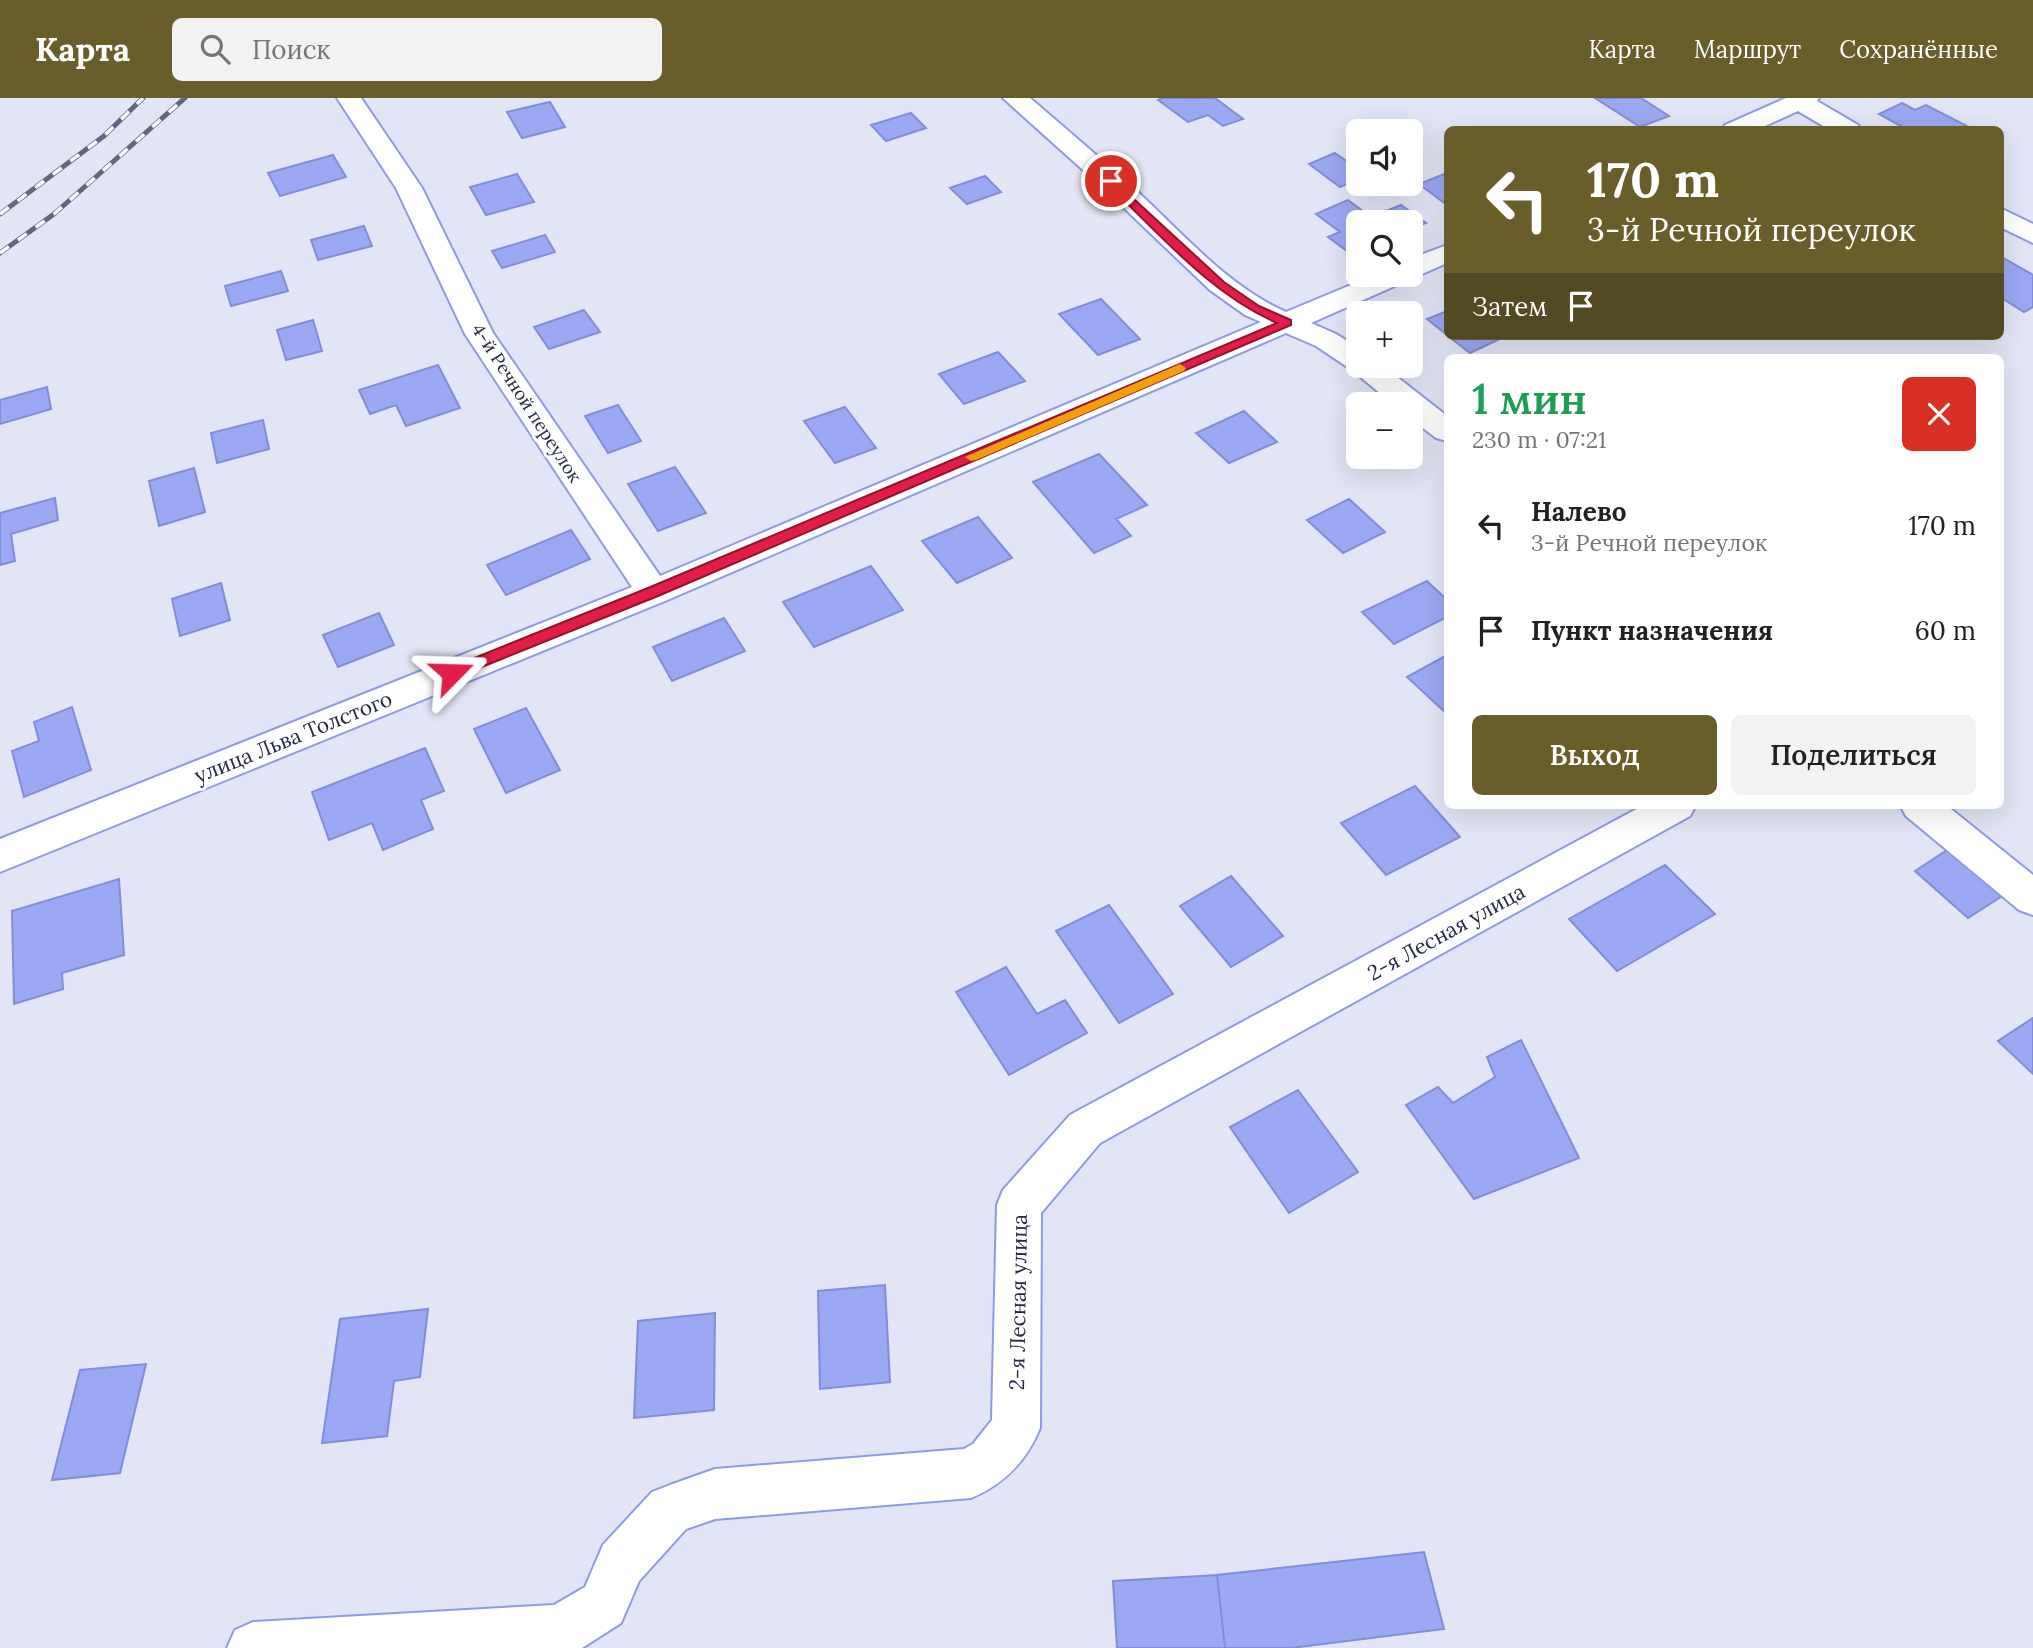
<!DOCTYPE html>
<html lang="ru">
<head>
<meta charset="utf-8">
<style>
	:root { --surface:#fff; --page:#f2f2f2; --text:#202124; --muted:#757577; --accent:#695d2a }
	body { margin:0; font-family:Lora,serif; background:var(--page); color:var(--text); height:100vh; display:flex; flex-direction:column; font-size:26px; white-space:nowrap }
	* { box-sizing:border-box; margin:0 }
	p { font-size:23px; color:var(--muted) }
	.icon { flex:none; width:38px; height:38px; fill:none; stroke:currentColor; stroke-width:2; stroke-linecap:round; stroke-linejoin:round }
	.map { position:relative; flex:1; overflow:hidden }
	.panel { position:absolute; left:1444px; top:256px; width:560px; height:455px; display:flex; flex-direction:column; background:var(--surface); border-radius:10px; box-shadow:0 7px 28px #0002 }
	.panel>* { flex:none }
	.guide { position:absolute; left:1444px; top:28px; width:560px; height:214px; border-radius:10px; box-shadow:0 7px 28px #0002; background:#695d2a; color:#fff; overflow:hidden }
	.buttons { position:absolute; left:1346px; top:21px; display:grid; gap:14px }
	.buttons a { display:grid; place-items:center; width:77px; height:77px; border-radius:10px; background:var(--surface); box-shadow:0 7px 28px #0002; font-size:35px }
	.pin { position:absolute; display:grid; place-items:center; width:60px; height:60px; color:#fff; margin:-30px; border:4px solid #fff; border-radius:50%; box-shadow:0 2px 7px #0007 }
	.me { position:absolute; width:77px; margin:-38px; rotate:68deg; stroke-linejoin:round; filter:drop-shadow(0 0 5px #0008) }
	.turn { display:flex; align-items:center; gap:24px; height:147px; padding:0 28px; font-size:32px }
	.turn .icon { width:91px; height:91px; stroke-width:2.5 }
	.turn b { display:block; font-size:49px; line-height:60px }
	.then { display:flex; align-items:center; height:66px; padding:0 28px; background:#0003; gap:14px; font-size:26px }
	.round { display:grid; place-items:center; flex:none; width:74px; height:74px; border-radius:10px; background:var(--page) }
	.overview { display:flex; align-items:center; justify-content:space-between; height:119px; padding:0 28px }
	h1 { font-size:42px; font-weight:600; line-height:52px; color:#1e9e55 }
	.action { display:flex; gap:14px; margin-top:auto; padding:14px 28px }
	.action a { flex:1; height:80px; border-radius:10px; background:var(--accent); color:#fff; font-size:28px; font-weight:600; line-height:80px; text-align:center }
	.action a+a { background:var(--page); color:var(--text) }
	ul { padding:0; list-style:none }
	li { display:flex; align-items:center; gap:21px; height:105px; padding:0 28px }
	li div { flex:1 }
	li b { display:block; font-size:26px }
	li em { font-style:normal }
	header { display:flex; align-items:center; gap:42px; box-sizing:border-box; height:98px; padding:0 35px; background:var(--accent); color:#fff }
	header strong { font-size:33px }
	nav { display:flex; gap:38px; margin-inline-start:auto; font-size:24px }
	.search { width:490px; height:63px; background:var(--page); display:flex; align-items:center; gap:18px; box-sizing:border-box; padding:0 24px; border-radius:10px; color:var(--muted); font-size:26px }
	.map>svg:first-child { display:block }
</style>
</head>
<body>
<header>
<strong>Карта</strong>
<div class="search"><svg class="icon" aria-label="search" viewBox="0 0 24 24"><circle cx="10" cy="10" r="6"/><path d="M15 15l6 6"/></svg>Поиск</div>
<nav><a>Карта</a><a>Маршрут</a><a>Сохранённые</a></nav>
</header>
<div class="map">
<svg width="2033" height="1550" viewBox="0 0 2033 1550">
	<rect width="100%" height="100%" fill="#e2e5f5"/>
	<path fill="#9ba8f3" stroke="#818dd6" stroke-width="2" d="M1162 0H1215L1243 21 1223 28 1208 17 1188 24 1158 2Z
		M1595 0H1641L1669 18 1640 29Z
		M550 4 565 29 522 40 507 14Z
		M1902 5 1915 12 1926 7 1967 28 1960 32H1908L1879 16Z
		M911 15 926 30 886 43 871 27Z
		M1335 55 1358 71V81L1340 89 1309 66Z
		M333 57 346 79 280 98 268 75Z
		M1447 75V107L1419 86Z
		M517 76 534 104 486 117 470 89Z
		M985 78 1001 94 967 106 950 90Z
		M1348 102 1371 119 1401 107 1426 125 1410 131V124H1358V153L1351 156 1328 139 1340 134 1316 116Z
		M364 128 372 148 318 162 311 142Z
		M545 137 555 154 502 170 492 153Z
		M2000 158 2033 177V209L2024 214 2000 199Z
		M281 173 288 193 231 208 225 188Z
		M1101 201 1140 241 1098 257 1059 216Z
		M584 212 600 234 549 251 534 229Z
		M1447 213V237L1427 221Z
		M313 222 322 253 286 262 277 232Z
		M1448 238H1506L1470 255Z
		M998 254 1025 283 964 306 939 276Z
		M438 267 460 310 406 328 396 307 370 316 359 292Z
		M47 289 51 311 0 326V302Z
		M618 307 641 343 608 355 585 318Z
		M845 309 876 350 835 365 804 323Z
		M1244 313 1277 344 1229 365 1196 335Z
		M263 322 269 351 217 365 211 335Z
		M1099 356 1147 407 1116 421 1131 438 1094 455 1033 384Z
		M675 369 706 415 658 433 628 386Z
		M194 370 205 414 159 428 149 383Z
		M55 400 58 422 11 436 15 463 0 467V415Z
		M1349 401 1385 434 1343 455 1307 422Z
		M978 419 1012 460 957 485 922 443Z
		M571 432 590 461 506 497 487 467Z
		M871 468 903 512 814 549 783 504Z
		M1427 483 1447 502V519L1394 546 1362 514Z
		M221 485 230 522 180 538 172 501Z
		M379 515 394 547 338 569 323 537Z
		M724 520 745 553 672 583 653 549Z
		M1447 557V616L1407 579Z
		M72 609 91 672 24 699 12 653 39 643 34 624Z
		M526 610 560 672 506 695 474 631Z
		M425 650 444 693 421 702 433 731 383 752 372 725 329 742 312 694Z
		M1415 688 1460 739 1386 777 1341 725Z
		M1950 750 2004 797 1968 820 1915 773Z
		M1665 767 1715 816 1617 873 1569 821Z
		M1231 778 1283 838 1231 869 1180 808Z
		M119 781 124 857 62 875 63 891 14 906 12 813Z
		M1109 807 1173 896 1119 925 1056 833Z
		M1006 869 1037 916 1065 902 1087 935 1009 977 956 894Z
		M2033 920V976L1998 943Z
		M1521 942 1579 1060 1474 1101 1406 1007 1438 989 1453 1005 1495 979 1487 959Z
		M1298 992 1358 1074 1289 1115 1230 1029Z
		M885 1187 890 1284 820 1291 818 1193Z
		M428 1211 420 1279 394 1283 387 1338 322 1345 340 1221Z
		M715 1215 714 1312 634 1320 638 1223Z
		M146 1266 120 1375 52 1382 80 1272Z
		M1424 1454 1444 1531 1291 1550H1225L1217 1477Z
		M1217 1477 1225 1550H1117L1113 1483Z"/>
	<g fill="none" stroke-linecap="round" stroke-linejoin="round">
		<g stroke="#8d9ae4" stroke-width="4">
			<path id="minor" d="M337 0H361L422 90 493 235 660 478 1261 224 1245 217 1210 192 1102 89 1003 0H1030C1067 32 1104 63 1140 96 1185 138 1229 189 1286 214L1375 177H1410V161L1447 147V165L1311 225 1336 236 1358 250V268H1383L1447 318V343L1436 340 1410 320V306H1393L1352 272 1316 248 1286 235 665 503 0 774V741L632 489 465 236 396 90Z
				M1786 0H1819L1817 3 1858 27 1861 32H1830L1798 13 1756 32H1722L1725 27Z
				M2000 110 2033 126V145L2000 129Z
				M1644 707H1696L1690 718 1100 1045 1041 1115 1040 1330C1026 1364 1004 1386 971 1400L715 1421 686 1431 639 1483 621 1525 582 1550H227L235 1532 253 1524 554 1507 585 1489 603 1447 652 1394 670 1387 715 1371 964 1351 973 1346 992 1322 997 1107 1003 1092 1070 1017Z
				M1900 707H1946L2033 777V817L2019 812 1906 718Z"/>
		</g>
		<use href="#minor" fill="#fff" fill-rule="evenodd"/>
		<g stroke="#62667f" stroke-width="5">
			<path id="rail" d="M0 116 104 38 143 0
				M0 155 54 116 185 0"/>
		</g>
		<use href="#rail" stroke="#fff" stroke-width="3.5" stroke-dasharray="11" stroke-linecap="butt"/>
	</g>
	<path fill="#e11d48" stroke="#92132f" stroke-width="2" d="M1111 80 1224 184 1259 208 1291 222V227L658 498 457 579H447L445 575 447 571 648 490 1277 225C1209 195 1160 136 1107 86L1106 83Z"/>
	<path fill="#f59e0b" d="M1180 266 1186 270 1184 273 976 362 971 363 965 359Z"/>
	<g text-anchor="middle" dominant-baseline="central" stroke-width="6" stroke-linejoin="round" paint-order="stroke">
		<g font-size="18" fill="#232845" stroke="#fff">
			<text transform="translate(527 305) rotate(57)">4-й Речной переулок</text>
		</g>
		<g font-size="21" fill="#232845" stroke="#fff">
			<text transform="translate(293 639) rotate(-22)">улица Льва Толстого</text>
			<text transform="translate(1446 834) rotate(-29)">2-я Лесная улица</text>
			<text transform="translate(1018 1204) rotate(-89)">2-я Лесная улица</text>
		</g>
	</g>
</svg>
<div class="buttons">
<a><svg class="icon" aria-label="sound" viewBox="0 0 24 24"><path d="M4 9h4l5-4v14l-5-4H4zM17 9q2 3 0 6"/></svg></a>
<a><svg class="icon" aria-label="search" viewBox="0 0 24 24"><circle cx="10" cy="10" r="6"/><path d="M15 15l6 6"/></svg></a>
<a>+</a>
<a>−</a>
</div>
<div class="pin" style="left:1111px;top:83px;background:#d93025"><svg class="icon" aria-label="arrive" viewBox="0 0 24 24"><path d="M6 21V4h12l-3 4 3 4H6"/></svg></div>
<svg class="me" style="left:452px;top:575px" viewBox="-20 -20 40 40"><path d="M0-17L14 15 0 8-14 15z" fill="#e11d48" stroke="#fff" stroke-width="4"/></svg>
<div class="guide">
<div class="turn"><svg class="icon" aria-label="left" viewBox="0 0 24 24"><path d="M17 20v-9H6M10 6l-5 5 5 5"/></svg><div><b>170 m</b>3-й Речной переулок</div></div>
<div class="then">Затем<svg class="icon" aria-label="arrive" viewBox="0 0 24 24"><path d="M6 21V4h12l-3 4 3 4H6"/></svg></div>
</div>
<section class="panel">
<div class="overview"><div><h1>1 мин</h1><p>230 m · 07:21</p></div><a class="round" style="background:#d93025;color:#fff"><svg class="icon" aria-label="close" viewBox="0 0 24 24"><path d="M6 6l12 12M18 6L6 18"/></svg></a></div>
<ul>
<li><svg class="icon" aria-label="left" viewBox="0 0 24 24"><path d="M17 20v-9H6M10 6l-5 5 5 5"/></svg><div><b>Налево</b><p>3-й Речной переулок</p></div><em>170 m</em></li>
<li><svg class="icon" aria-label="arrive" viewBox="0 0 24 24"><path d="M6 21V4h12l-3 4 3 4H6"/></svg><div><b>Пункт назначения</b></div><em>60 m</em></li>
</ul>
<div class="action"><a>Выход</a><a>Поделиться</a></div>
</section>
</div>
</body>
</html>
